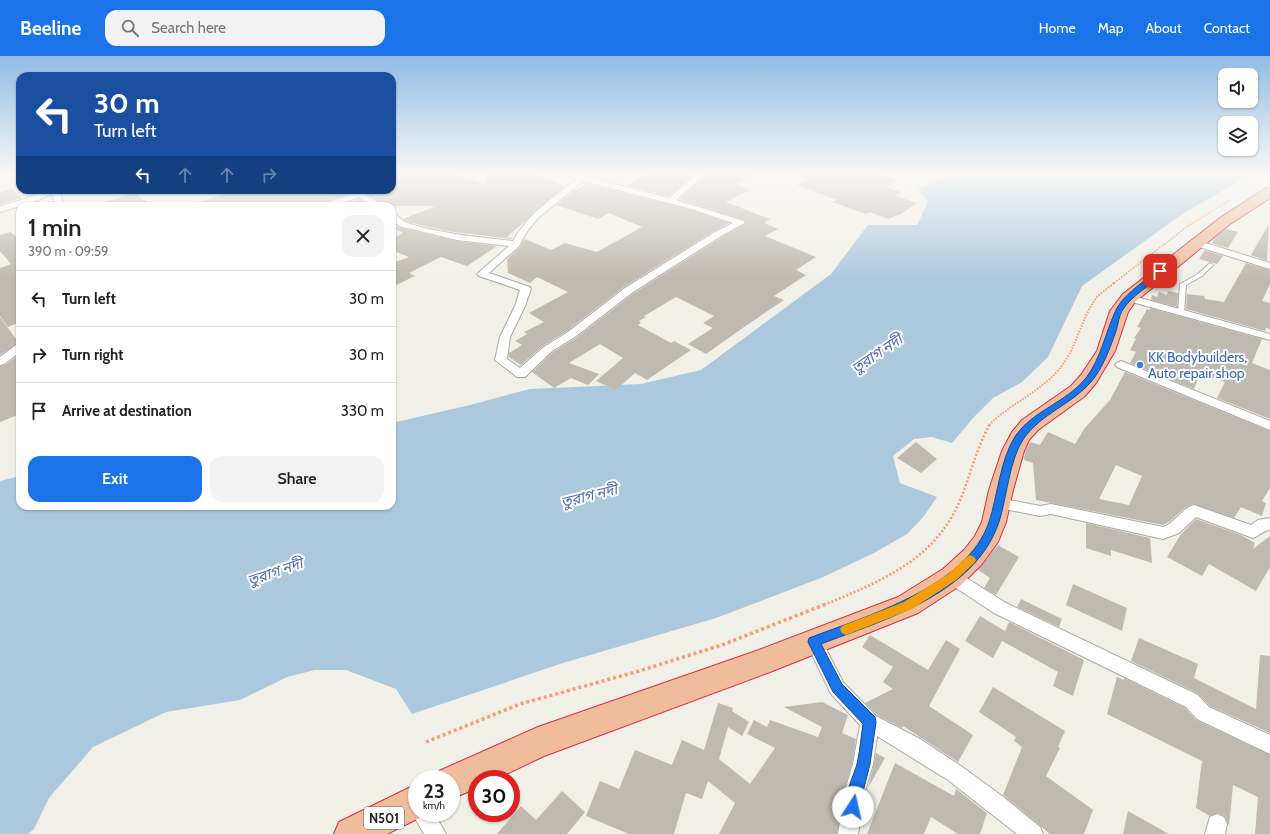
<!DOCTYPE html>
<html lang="en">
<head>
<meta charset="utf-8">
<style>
	:root { --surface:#fff; --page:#f2f2f2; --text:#222; --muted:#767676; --line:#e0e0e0; --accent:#1a73e8 }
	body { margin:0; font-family:Cabin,"Noto Sans Bengali",sans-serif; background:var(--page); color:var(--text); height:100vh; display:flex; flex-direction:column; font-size:15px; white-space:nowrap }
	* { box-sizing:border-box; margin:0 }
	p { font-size:13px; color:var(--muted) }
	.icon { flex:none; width:22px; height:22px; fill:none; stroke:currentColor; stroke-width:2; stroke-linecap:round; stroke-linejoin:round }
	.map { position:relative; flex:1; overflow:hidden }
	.details { position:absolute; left:16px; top:146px; width:380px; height:308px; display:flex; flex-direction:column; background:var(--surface); border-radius:12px; box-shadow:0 1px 3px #0004 }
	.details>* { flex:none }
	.top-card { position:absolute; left:16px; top:16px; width:380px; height:122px; border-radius:12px; box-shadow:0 1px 3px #0004; background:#1a4fa0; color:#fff; overflow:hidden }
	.controls { position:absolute; left:1218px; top:12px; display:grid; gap:8px }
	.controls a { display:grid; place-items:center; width:40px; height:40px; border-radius:8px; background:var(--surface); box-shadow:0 1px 3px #0004; font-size:20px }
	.speed { position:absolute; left:408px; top:714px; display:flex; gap:8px; font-size:20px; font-weight:700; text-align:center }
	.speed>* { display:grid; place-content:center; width:52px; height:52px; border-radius:50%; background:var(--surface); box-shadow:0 1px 3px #0004; line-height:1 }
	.speed small { font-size:10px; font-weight:400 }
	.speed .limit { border:6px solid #d22; background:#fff; color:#111 }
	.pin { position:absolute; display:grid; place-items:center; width:34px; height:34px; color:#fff; margin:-17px; border-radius:8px; box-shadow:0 2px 6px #0006 }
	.me { position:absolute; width:44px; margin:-22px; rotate:10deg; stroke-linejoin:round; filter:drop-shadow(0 0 3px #0008) }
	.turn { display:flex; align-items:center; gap:14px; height:84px; padding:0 12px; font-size:18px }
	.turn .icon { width:52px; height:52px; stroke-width:2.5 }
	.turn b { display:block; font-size:28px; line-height:34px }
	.lanes { display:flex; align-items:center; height:38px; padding:0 12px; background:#0003; justify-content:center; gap:20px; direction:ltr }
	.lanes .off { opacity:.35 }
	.round { display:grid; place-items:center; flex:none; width:42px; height:42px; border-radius:12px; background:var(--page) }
	.head { display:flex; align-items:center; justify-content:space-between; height:68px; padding:0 12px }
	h1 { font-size:24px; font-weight:600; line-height:30px }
	.button { display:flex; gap:8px; margin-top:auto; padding:8px 12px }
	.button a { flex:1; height:46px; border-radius:12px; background:var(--accent); color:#fff; font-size:16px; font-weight:600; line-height:46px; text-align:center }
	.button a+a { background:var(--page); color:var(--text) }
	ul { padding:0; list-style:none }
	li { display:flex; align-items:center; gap:12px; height:56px; padding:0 12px; border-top:1px solid var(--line) }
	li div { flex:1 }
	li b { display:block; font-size:15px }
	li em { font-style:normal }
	header { display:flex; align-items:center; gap:24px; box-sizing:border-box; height:56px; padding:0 20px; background:var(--accent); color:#fff }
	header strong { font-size:19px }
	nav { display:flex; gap:22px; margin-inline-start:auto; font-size:14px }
	.search { width:280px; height:36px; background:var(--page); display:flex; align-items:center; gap:10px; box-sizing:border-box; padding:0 14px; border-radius:12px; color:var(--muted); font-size:15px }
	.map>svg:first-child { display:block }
</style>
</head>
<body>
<header>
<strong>Beeline</strong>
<div class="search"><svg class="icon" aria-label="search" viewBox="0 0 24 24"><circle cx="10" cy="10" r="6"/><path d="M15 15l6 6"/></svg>Search here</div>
<nav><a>Home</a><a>Map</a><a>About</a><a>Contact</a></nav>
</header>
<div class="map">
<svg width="1270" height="778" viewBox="0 0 1270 778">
	<rect width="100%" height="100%" fill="#f1f0e8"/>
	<path fill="#abc8dd" d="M999 116H1254L1181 159 1082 230 1048 301 1022 326 993 342 974 361 952 387 932 381 914 383 893 400 900 427 937 441 924 460 907 478 874 497 821 522 716 562 563 607 412 658 396 633 346 614H315L287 621 240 644 166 656 93 691 49 742 34 773 28 778H0V425L20 420V450H392V367L470 349 530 333 641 328 701 314 831 218 868 169H917L928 146 918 132 952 120Z"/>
	<path fill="#beb9b1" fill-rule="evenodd" d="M392 116H453L485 129 486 116H532L565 130 507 181 513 182 512 183 447 175 408 166 403 163 436 150H385L361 134H392Z
		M646 116H697L669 140 628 130Z
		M709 116H759L734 128 749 134 726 146 770 163 764 167 778 173 765 180 816 201 796 214 806 219 774 240 784 244 747 269 706 298 688 288 713 272 703 267 714 260 676 241 644 260 646 261 639 265 641 267 638 269 671 287 674 285 691 294 647 324 635 317 616 334 596 325 623 302 600 288 569 307 599 318 588 329 571 322 554 332 532 316 553 296 577 281 634 237 722 181 746 168 744 164 679 143Z
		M791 116H874L897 124 886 131 901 136 895 140 917 147 898 160 896 159 889 163 869 156 866 158 832 146 837 144 797 129 807 123 791 118Z
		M588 128 691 154 729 167 714 175 624 231 567 275 543 290 521 309 509 301V297L522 289 515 285 527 278 524 276 544 266 529 257 568 236 537 221 530 227 508 217 507 203 520 191 525 183 551 194 565 187 597 196 642 171 609 157 598 163 556 149 575 134Z
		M12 133 22 142 0 148V136Z
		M237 134H347L350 137 323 147 321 150H196V147Z
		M135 137 152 150H103L102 147Z
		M359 143 371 150H338Z
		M1269 168 1267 205 1251 199Z
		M398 171 457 185 497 190 467 210 441 201 409 217 415 220 392 231V207L409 201 392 194V183L403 177 395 172Z
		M1226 173 1238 176 1228 192 1212 187 1214 183Z
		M11 176 20 185V266L8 271 0 260V212L11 208 0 195V179Z
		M1205 194 1223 200 1217 208 1199 203Z
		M1246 207 1270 214V228L1262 245 1270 247V273L1266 272 1265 275 1186 253 1187 238 1204 240 1205 243 1224 246Z
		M1168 235 1178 237 1177 251 1151 244 1152 239 1157 241 1159 236 1167 239Z
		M1150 252 1262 283 1252 307 1270 314V363L1217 342 1225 326 1200 317 1194 333 1130 307 1136 296 1130 294 1136 283 1134 282 1141 272 1137 271 1147 253 1150 254Z
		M0 261 19 287 0 299Z
		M20 298V358L0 366V310L5 309Z
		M1125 316 1270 375V432L1262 445 1266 447 1262 460 1241 451 1234 462 1193 448 1185 452 1170 465 1163 469 1036 444 1033 407 1024 404 1025 396 1030 386 1040 389 1048 376 1075 388 1084 373 1110 344ZM1116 409 1142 420 1129 449 1099 443Z
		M916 386 937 403 921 417 897 402Z
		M1196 463 1241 479 1255 487 1253 493 1270 480V511L1256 535 1209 508 1202 520 1167 501 1181 478Z
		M1086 467 1150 482 1152 507 1111 494V500L1086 492Z
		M998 489 1019 501 996 539 984 532 990 522 978 514Z
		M1073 528 1127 552 1122 575 1066 549Z
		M1021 543 1062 563 1059 571 1017 551Z
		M980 560 1005 575 1009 566 1084 604 1073 640 1053 630 1058 616 1002 585 993 602 965 585Z
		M870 579 928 614 946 584 960 593 929 650 973 679 958 706 903 670 902 672 877 659 865 647 893 633 883 626 893 611 862 591Z
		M1139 582 1198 608 1194 622 1256 653 1260 599 1270 600V677L1210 650 1199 638 1131 605Z
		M1117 621 1124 624V622L1185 652 1196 664 1270 699V778H1255L1258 741 1233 729 1229 770 1225 760 1218 757 1210 760 1196 752 1202 705 1107 658Z
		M993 631 1065 675 1058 691 1060 692 1046 720 1093 754 1084 778H1050L1003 739 1022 691 1014 685 1016 681 979 656Z
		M822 646 848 659 842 677 856 683 852 708 844 735 837 778H719L735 747 708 725 702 743 686 737 674 778H629L586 760 600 725 619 733 635 694 672 709 682 684 704 694 718 647 733 652 732 655 749 666 742 680 728 671 719 703 750 728 775 692 747 678 754 664 767 671 770 664 818 681 822 671 784 651Z
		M876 697 885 702 868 732 874 708Z
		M895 707 954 740 956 733 987 757 980 778H958L931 761 924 778H867Z
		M562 735 585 756 567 778H497L521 750 536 764Z
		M1128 755 1169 778H1123Z"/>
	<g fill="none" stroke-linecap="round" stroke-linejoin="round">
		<g stroke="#a8a8a8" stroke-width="2">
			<path id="service" d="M1210 207 1213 209 1202 220 1186 229 1184 256 1181 258 1179 257 1178 256 1180 228 1198 218Z"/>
		</g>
		<g stroke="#a8a8a8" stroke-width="2">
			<path id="minor" d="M15 116H20V118H16Z
				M559 116H571L581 119 588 116 591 118 588 121 669 142 699 116H708L676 144 744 165 745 167 721 180 633 236 576 280 552 295 525 321H517L495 304 500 281 515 250 520 234 479 220 477 218 509 190 457 184 399 170 392 164V156C398 158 401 165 407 167 441 178 478 181 513 185 528 158 553 142 576 123ZM583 125 691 153 733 167 715 176 625 232 568 276 544 291 520 312 507 303 510 281 525 250 531 233 530 231 489 217 519 190 528 174 538 162Z
				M47 134H59L64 150H56L52 138 31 147 0 156V150L25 143Z
				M348 134H358L384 150H374L359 141 334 150H322L323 148 353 138Z
				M1196 184 1270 207V213L1193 189 1191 187 1193 185Z
				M1129 239 1270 278V284L1125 244 1124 242 1125 240Z
				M20 288V296L4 308 0 309V301L16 289Z
				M1121 305 1270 365V374L1117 311 1115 309 1117 307Z
				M999 442 1040 450 1051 448 1163 471C1175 467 1181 453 1194 449L1251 469 1258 464 1270 462V474C1264 474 1259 480 1253 482L1196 461 1179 477 1163 483 1051 458 1040 460 994 451 992 447 994 443Z
				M952 515 957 516 1006 547 1198 639 1209 651 1270 679V698L1197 663 1186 651 994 557 947 526 944 521 947 516Z
				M814 578 820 581 843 626 876 660 920 683 961 710 1002 740 1040 771 1043 778H1017L948 724 877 680 873 708 865 735 858 778H838L845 735 853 708 860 669 831 638 806 586 808 581Z
				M417 749V757H434L446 778H424L412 757 415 750Z
				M1217 758 1224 761 1227 768 1225 778H1205L1210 761Z"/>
		</g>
		<g stroke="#d62e47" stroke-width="2">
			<path id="trunk" d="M1270 132V142L1230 168 1135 246 1128 256 1115 295 1096 327 1085 340 1038 374 1029 384 1024 395 1013 434 1006 466 998 486 982 508 961 529 918 557 770 616 544 700 496 723H477V732L451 743V723H436L439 715 538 671 759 594 898 541 943 513 964 494 975 480 982 466 989 434 1002 395 1012 376 1022 364 1071 330 1081 319 1097 295 1110 255 1123 238 1220 162 1265 133Z
				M417 728V757H429L387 778H334L339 766Z"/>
		</g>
		<path stroke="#f69b75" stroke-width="1.5" stroke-dasharray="1.5 1.5" stroke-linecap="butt" d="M943 116 947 117
			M1114 227 1188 170 1230 144"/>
		<path stroke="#f69b75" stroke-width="2" stroke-dasharray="1.5 1.5" stroke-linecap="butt" d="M989 369C1011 347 1042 335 1061 311 1078 289 1082 259 1098 240 1103 235 1110 231 1115 226"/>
		<path stroke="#f69b75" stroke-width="2.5" stroke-dasharray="2 2" stroke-linecap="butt" d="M824 549C881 525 936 504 961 442 971 417 977 391 990 368"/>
		<path stroke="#f69b75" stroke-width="3.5" stroke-dasharray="3 3" stroke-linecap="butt" d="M426 686 520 648 639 615 722 589 826 548"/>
		<use href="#service" fill="#fff" fill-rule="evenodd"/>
		<use href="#minor" fill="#fff" fill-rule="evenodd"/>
		<use href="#trunk" fill="#efbc9c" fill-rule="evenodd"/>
	</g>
	<linearGradient id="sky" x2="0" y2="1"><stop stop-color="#8fbce4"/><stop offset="0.52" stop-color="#f9f8f5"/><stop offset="1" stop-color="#f9f8f5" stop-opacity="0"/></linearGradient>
	<rect width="1270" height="225" fill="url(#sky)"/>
	<path fill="#1a73e8" stroke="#114b97" d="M1158 214 1164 215C1152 230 1132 238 1122 255 1119 260 1118 269 1116 275 1110 292 1103 312 1091 326 1072 348 1041 358 1024 382 1009 404 1007 441 999 466 975 538 884 564 821 588L842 628 875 661 876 666 870 708 858 756 853 758 848 756C842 741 853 722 857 708 860 695 861 681 863 668L833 636 808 586 809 582C867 560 967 531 989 466 998 439 1000 403 1016 379 1034 354 1067 346 1086 322 1101 302 1105 278 1115 256 1122 239 1144 226 1158 214Z"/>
	<path fill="#f59e0b" d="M970 499 974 501 976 504 974 507 956 524 912 553 846 579 842 577 840 573 842 570 904 546 948 518 967 501Z"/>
	<circle fill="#3f7fe0" stroke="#fff" stroke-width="1.5" cx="1140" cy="309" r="4"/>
	<g text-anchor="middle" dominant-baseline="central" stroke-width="4" stroke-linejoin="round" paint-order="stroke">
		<rect fill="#fff" stroke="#646464" stroke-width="1" x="364" y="751" width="40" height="22" rx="3"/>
		<g font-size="13" font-weight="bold" fill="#212121">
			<text x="384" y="762">N501</text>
		</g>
		<g font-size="14" fill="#366cbe" stroke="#fff" text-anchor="start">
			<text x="1148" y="301">KK Bodybuilders,<tspan x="1148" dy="16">Auto repair shop</tspan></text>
		</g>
		<g font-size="15" font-style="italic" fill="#4f6daf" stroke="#fff">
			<text transform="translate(877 298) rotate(-34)">তুরাগ নদী</text>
			<text transform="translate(589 440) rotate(-14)">তুরাগ নদী</text>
			<text transform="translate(275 516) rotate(-19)">তুরাগ নদী</text>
		</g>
	</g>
</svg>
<div class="controls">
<a><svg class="icon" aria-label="sound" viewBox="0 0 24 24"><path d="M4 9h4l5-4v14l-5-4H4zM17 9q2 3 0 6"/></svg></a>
<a><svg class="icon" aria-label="layers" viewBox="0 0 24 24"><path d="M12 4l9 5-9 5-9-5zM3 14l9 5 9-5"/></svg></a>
</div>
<div class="speed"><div>23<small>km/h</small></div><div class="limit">30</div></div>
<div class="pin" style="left:1160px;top:215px;background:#d93025"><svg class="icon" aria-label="arrive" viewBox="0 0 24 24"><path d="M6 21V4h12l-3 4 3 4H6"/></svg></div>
<svg class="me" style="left:853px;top:751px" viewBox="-20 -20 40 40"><circle r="19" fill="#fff"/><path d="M0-13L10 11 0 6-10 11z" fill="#1a73e8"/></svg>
<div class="top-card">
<div class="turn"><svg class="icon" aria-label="left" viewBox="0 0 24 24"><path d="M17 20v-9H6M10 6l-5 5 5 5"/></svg><div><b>30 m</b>Turn left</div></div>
<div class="lanes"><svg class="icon" aria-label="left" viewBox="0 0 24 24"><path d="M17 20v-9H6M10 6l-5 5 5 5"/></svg><svg class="icon off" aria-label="ahead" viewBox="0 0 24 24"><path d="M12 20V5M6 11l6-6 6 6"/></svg><svg class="icon off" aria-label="ahead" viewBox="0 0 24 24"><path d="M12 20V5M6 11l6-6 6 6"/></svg><svg class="icon off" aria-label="right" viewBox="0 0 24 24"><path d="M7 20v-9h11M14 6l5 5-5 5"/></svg></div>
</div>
<section class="details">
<div class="head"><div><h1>1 min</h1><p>390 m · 09:59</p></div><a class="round"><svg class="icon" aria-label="close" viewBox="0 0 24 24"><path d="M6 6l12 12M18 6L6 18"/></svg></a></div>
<ul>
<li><svg class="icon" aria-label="left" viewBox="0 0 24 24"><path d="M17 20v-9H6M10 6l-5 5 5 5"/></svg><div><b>Turn left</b></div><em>30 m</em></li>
<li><svg class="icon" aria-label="right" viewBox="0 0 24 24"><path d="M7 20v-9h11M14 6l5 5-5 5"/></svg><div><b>Turn right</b></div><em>30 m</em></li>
<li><svg class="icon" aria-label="arrive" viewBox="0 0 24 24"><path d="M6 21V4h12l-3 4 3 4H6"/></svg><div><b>Arrive at destination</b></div><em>330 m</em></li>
</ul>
<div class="button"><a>Exit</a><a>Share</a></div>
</section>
</div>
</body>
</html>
